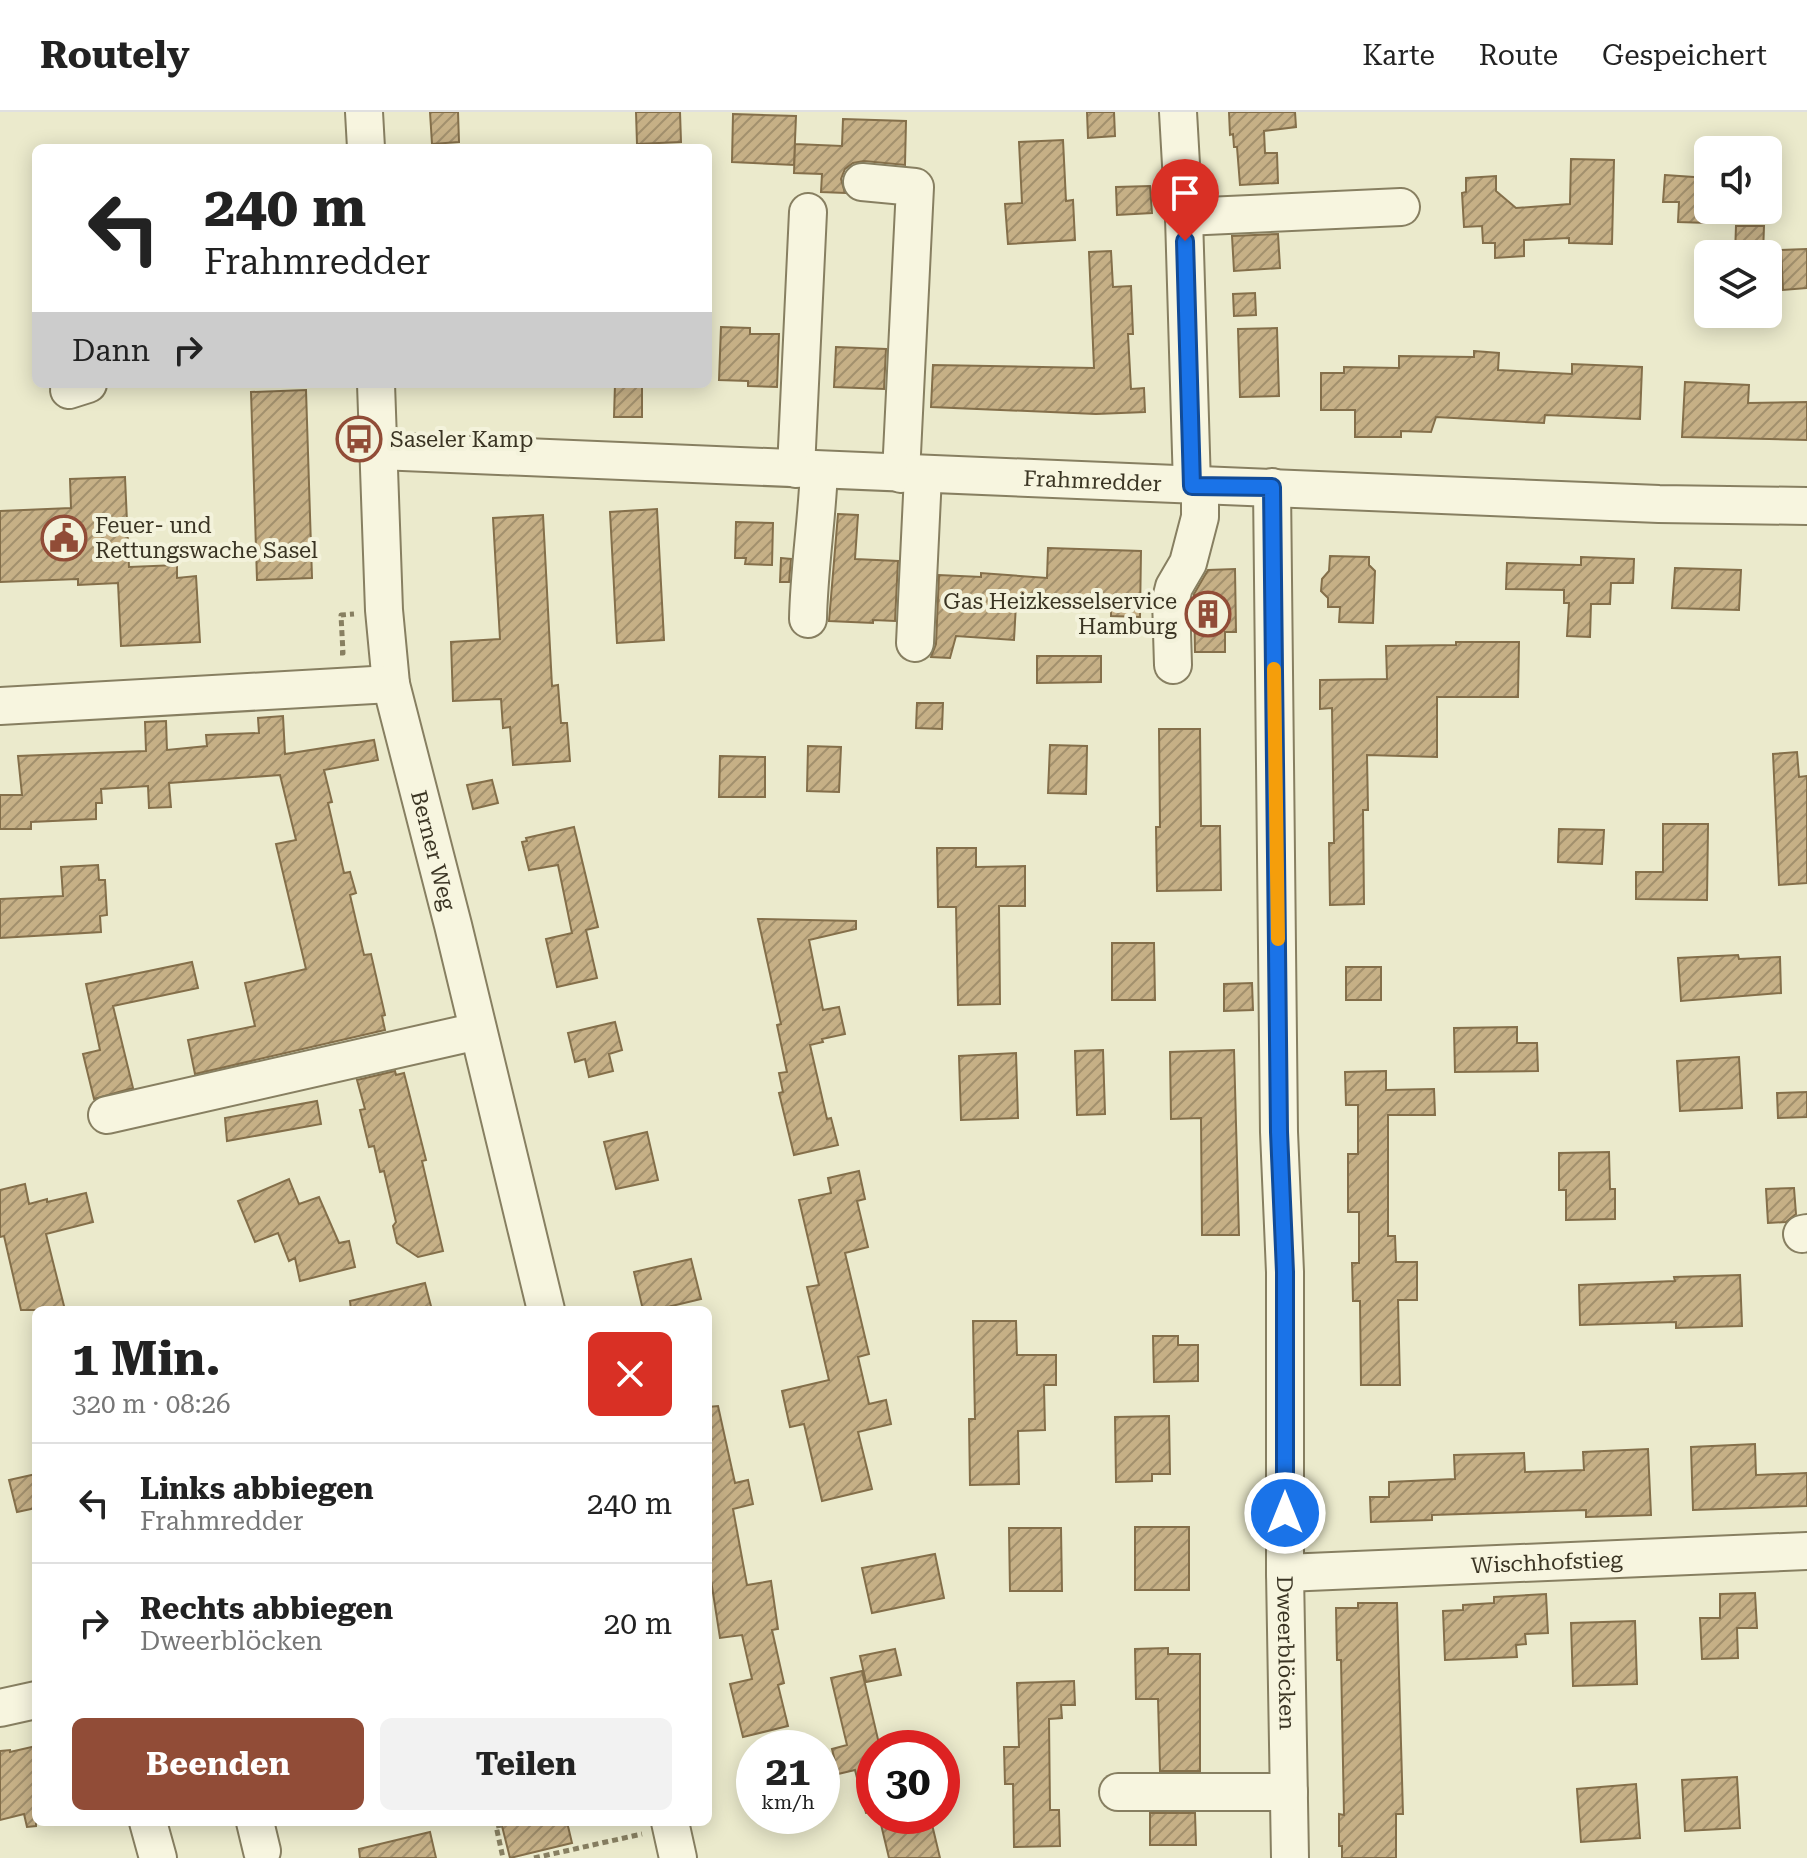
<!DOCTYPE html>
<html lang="de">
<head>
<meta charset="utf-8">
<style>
	:root { --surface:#fff; --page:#f2f2f2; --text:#222; --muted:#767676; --line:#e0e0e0; --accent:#914c37 }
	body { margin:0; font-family:"Roboto Serif",serif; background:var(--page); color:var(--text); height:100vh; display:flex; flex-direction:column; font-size:30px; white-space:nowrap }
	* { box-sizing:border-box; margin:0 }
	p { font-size:26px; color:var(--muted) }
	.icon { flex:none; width:44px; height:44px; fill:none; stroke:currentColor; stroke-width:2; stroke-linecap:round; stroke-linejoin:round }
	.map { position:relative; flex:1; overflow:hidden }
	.side { position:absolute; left:32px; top:1194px; width:680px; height:520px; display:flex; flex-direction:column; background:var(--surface); border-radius:12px; box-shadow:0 4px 20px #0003 }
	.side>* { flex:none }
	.guide { position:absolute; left:32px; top:32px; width:680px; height:244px; border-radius:12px; box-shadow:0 4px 20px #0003; background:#fff; color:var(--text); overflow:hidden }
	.buttons { position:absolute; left:1694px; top:24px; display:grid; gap:16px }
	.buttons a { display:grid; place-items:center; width:88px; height:88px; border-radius:12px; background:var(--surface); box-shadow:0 4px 20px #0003; font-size:40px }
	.speed { position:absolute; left:736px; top:1618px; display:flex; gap:16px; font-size:40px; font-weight:700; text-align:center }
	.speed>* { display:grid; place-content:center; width:104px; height:104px; border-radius:50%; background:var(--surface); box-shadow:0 4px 20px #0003; line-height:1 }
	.speed small { font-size:20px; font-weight:400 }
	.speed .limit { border:12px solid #d22; background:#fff; color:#111 }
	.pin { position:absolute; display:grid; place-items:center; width:68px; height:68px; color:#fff; margin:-82px -34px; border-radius:50% 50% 50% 0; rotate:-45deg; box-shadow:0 0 8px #0007 }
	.pin .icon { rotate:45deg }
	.me { position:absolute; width:88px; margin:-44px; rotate:0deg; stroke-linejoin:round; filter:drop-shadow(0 0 6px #0008) }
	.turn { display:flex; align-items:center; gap:28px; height:168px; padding:0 40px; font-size:36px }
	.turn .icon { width:104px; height:104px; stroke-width:2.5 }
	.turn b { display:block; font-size:56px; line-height:68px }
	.then { display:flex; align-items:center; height:76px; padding:0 40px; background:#0003; gap:16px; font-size:30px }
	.round { display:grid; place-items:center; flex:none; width:84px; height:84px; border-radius:12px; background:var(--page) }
	.summary { display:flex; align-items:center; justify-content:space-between; height:136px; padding:0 40px }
	h1 { font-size:48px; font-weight:700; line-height:60px }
	.action { display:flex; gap:16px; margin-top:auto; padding:16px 40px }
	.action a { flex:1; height:92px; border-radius:12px; background:var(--accent); color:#fff; font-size:32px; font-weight:700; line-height:92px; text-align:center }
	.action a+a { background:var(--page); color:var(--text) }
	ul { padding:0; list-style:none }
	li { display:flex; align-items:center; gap:24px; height:120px; padding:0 40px; border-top:2px solid var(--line) }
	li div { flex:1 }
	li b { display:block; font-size:30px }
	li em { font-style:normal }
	header { display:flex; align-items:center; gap:48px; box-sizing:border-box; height:112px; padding:0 40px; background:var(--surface); border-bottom:2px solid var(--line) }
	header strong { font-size:38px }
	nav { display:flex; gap:44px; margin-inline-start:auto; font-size:28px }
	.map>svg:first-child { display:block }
</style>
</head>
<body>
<header>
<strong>Routely</strong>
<nav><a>Karte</a><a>Route</a><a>Gespeichert</a></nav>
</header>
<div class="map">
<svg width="1807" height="1746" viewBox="0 0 1807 1746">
	<defs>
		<pattern id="building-hatch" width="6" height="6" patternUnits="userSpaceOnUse" patternTransform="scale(2)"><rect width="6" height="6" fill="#c6b086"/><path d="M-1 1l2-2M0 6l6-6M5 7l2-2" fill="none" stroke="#a2906d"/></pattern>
	</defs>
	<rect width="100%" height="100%" fill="#ebeacc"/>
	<path fill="url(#building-hatch)" stroke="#846f4a" stroke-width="2" d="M430 0H458L459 30 432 32Z
		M636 0H680L681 30 637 32Z
		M1087 0H1114L1115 24 1088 26Z
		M1229 0H1295L1296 15 1264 19 1265 41H1277L1278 71 1240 73 1237 35H1234L1233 22 1230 23Z
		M733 2 796 4 794 53 732 50Z
		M843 7 906 9 905 53 864 49 853 51 845 57 841 67 845 81 821 80 822 62 794 61 795 32 842 34Z
		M1063 28 1066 89 1073 88 1075 128 1008 132 1005 92 1022 91 1019 30Z
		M1571 47 1614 48 1612 132 1569 131V126L1524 128V144L1495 146V131H1483L1482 114 1464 115 1462 81 1466 80V66L1496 64V79L1516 96 1570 92Z
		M1665 63 1708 66V111L1678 110 1679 90H1663Z
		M1150 74 1152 101 1117 103 1116 75Z
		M1736 114H1764L1763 142H1735Z
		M1278 122 1280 156 1234 159 1232 124Z
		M1807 137V176L1783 178 1781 138Z
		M1111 139 1113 175 1131 174 1133 222H1128L1131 277 1144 276 1145 300 1096 302 931 295 933 253 1094 256 1089 140Z
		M1255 181 1256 203 1234 204 1233 182Z
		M721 215 750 216V222H779L777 275 748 274V269L719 268Z
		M1277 216 1279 284 1240 285 1238 217Z
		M836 235 886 237 884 277 834 275Z
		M1474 239 1499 241 1498 258 1572 262V252L1642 255 1640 307 1545 303 1544 311 1436 305 1431 320 1401 319V325H1355V298H1321V261H1344V255L1399 256V244L1474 245Z
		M1685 270 1749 273 1748 291 1807 290V328L1682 325Z
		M615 272H642V305H614Z
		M306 278 312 466 257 468 251 280Z
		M125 365 129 455 177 453V466L196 464 200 530 121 534 118 471 78 473V467L0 470V399L71 396 70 367Z
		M657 397 664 528 617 531 610 400Z
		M838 402 858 403 855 447 898 449 895 509 873 508V511L829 509Z
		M543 403 552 574 558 573 561 611H567L570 649 513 653 510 615 503 616 501 587 453 589 451 530 500 527 493 406Z
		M736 410 773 411 772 453 745 452 746 446H735Z
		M1048 436 1141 439 1140 505 1111 504V495L1016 492 1014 528 956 524 950 546 931 545 936 532 939 463 981 465V461L1047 466Z
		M1330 444 1369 445V453L1375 459 1373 511 1339 510 1340 495H1328V486L1321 479 1322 467 1329 459Z
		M1581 445 1634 447 1633 471H1611L1610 492H1591L1590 525 1567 524 1569 491H1564V478L1506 477 1507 451 1581 453Z
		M781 446 791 447 789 470H780Z
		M1675 456 1741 458 1739 498 1672 496Z
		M1235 457 1236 520H1225V540H1195L1194 482 1208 458Z
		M1456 530H1519L1518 585H1437V645L1367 643 1368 698H1363L1364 792 1330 793 1329 731H1334L1332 596 1320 597V568L1387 567 1386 534 1456 533Z
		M1037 544H1101V570L1037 571Z
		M917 591H943L942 617 916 616Z
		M283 604 285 642 374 628 378 648 324 658 332 690 328 691 344 761 350 760 356 781 350 783 364 843 371 842 385 903 382 904 385 918 195 962 188 928 255 914 245 871 306 857 276 732 296 728 280 663 169 671 171 695 149 696 148 674 101 677 102 691H96V707L31 710V717H0V683H22L18 644 146 639 145 610 166 609 167 638 207 634 206 623 259 621 258 606Z
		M1159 617H1200L1201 714H1220L1221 778 1157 779 1156 715H1160Z
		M1050 633 1087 634 1086 682 1048 681Z
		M808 634 841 635 839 680 807 679Z
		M1797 640 1799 665 1807 664V771L1779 773 1773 642Z
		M720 644 765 645V685H719Z
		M492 668 498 691 473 697 467 673Z
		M1663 712H1708L1707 788 1636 787V760H1663Z
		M574 715 598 815 586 818 597 866 557 875 546 827 572 821 558 753 529 758 522 730 527 729 526 726Z
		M1559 717 1604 718 1602 752 1558 750Z
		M937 736H976V755L1025 754V794H999L1000 892 958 893 956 795H938Z
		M98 753 99 768H105L107 803 100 804 101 820 0 826V787L63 784 61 755Z
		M758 807 856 809V817L809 828 823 898 839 895 845 922 822 927 823 930 810 933 827 1007 831 1006 838 1033 794 1043 779 981 783 980 779 961 787 960 777 913 781 912Z
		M1112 831H1154L1155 888H1112Z
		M1738 843 1739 847 1780 845 1781 881 1681 889 1678 846Z
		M192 850 198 876 113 894 133 976 94 987 83 942 100 938 86 872Z
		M1346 855H1381V888H1346Z
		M1252 871 1253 898 1224 899V872Z
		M615 910 622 938 609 942 613 959 589 965 585 947 575 950 568 921Z
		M1517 915V931H1537L1538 959 1455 960 1454 916Z
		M1103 938 1105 1002 1077 1003 1075 939Z
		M1234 938 1239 1123H1202L1201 1006 1171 1007 1170 940Z
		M1016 941 1018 1006 961 1008 959 944Z
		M1739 945 1742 996 1680 999 1677 949Z
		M395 959 396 963 404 961 426 1048 422 1049 443 1139 418 1145 397 1131 393 1114 396 1110 384 1059 380 1060 374 1034 369 1035 360 998 365 997 357 968Z
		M1386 959V978L1434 977 1435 1003H1388V1124H1395L1396 1150H1417V1188H1398L1400 1273H1361L1360 1189H1353L1352 1151H1359V1100H1348V1042H1358V993H1346L1345 960Z
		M1807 980V1005L1778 1006 1777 981Z
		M317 989 321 1012 227 1029 225 1006Z
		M647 1020 658 1068 616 1077 604 1030Z
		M1609 1040 1610 1077H1615V1107L1566 1108V1078H1559V1041Z
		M859 1059 865 1087 857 1089 868 1135 845 1141 869 1242 858 1245 869 1292 886 1288 891 1312 858 1320 872 1377 822 1389 804 1312 790 1315 782 1279 829 1268 807 1175 819 1173 799 1088 831 1081 828 1066Z
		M289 1067 299 1092 319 1085 339 1131 349 1129 355 1155 300 1169 295 1146 289 1149 278 1121 255 1130 238 1089Z
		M25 1072 29 1092 47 1087V1090L86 1081 93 1110 46 1122 65 1198H21L4 1124 0 1125V1078Z
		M1794 1076 1796 1102 1786 1110 1768 1111 1766 1077Z
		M691 1147 701 1187 655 1198H643L634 1160Z
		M1740 1163 1742 1214 1676 1216V1210L1580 1213 1579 1173 1675 1169 1674 1165Z
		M425 1171 432 1198H351L350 1189Z
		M973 1209H1016L1017 1243H1056V1273H1044L1045 1318 1018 1319 1019 1372 970 1373 969 1307H975Z
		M1153 1224H1178V1233H1198V1269L1154 1270Z
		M718 1294 735 1371 748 1368 753 1392 733 1397 747 1473 771 1469 778 1517 772 1518 784 1571 778 1573 788 1614 743 1625 730 1572 752 1567 742 1523 720 1526 708 1449V1295Z
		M1169 1304 1170 1362H1152V1369L1116 1370 1115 1305Z
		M1755 1332 1756 1363 1807 1361V1394L1693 1398 1691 1335Z
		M1648 1337 1651 1403 1586 1405V1398L1432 1403V1408L1371 1410 1370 1385H1389V1370L1455 1367 1454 1343 1524 1341 1525 1360 1584 1358 1583 1340Z
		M36 1362V1396L17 1400 9 1368Z
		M1135 1415H1189V1478H1135Z
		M1009 1416H1061L1062 1479H1010Z
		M935 1442 944 1486 872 1501 862 1456Z
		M1755 1481 1757 1516H1737L1738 1546 1702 1547 1700 1506H1720V1482Z
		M1546 1482 1548 1521 1525 1522 1526 1532 1516 1533 1517 1545 1445 1548 1443 1499 1463 1498V1493L1494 1491V1485Z
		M1358 1491H1397L1403 1702H1396V1746H1342V1734H1339V1702L1344 1703 1341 1548H1337L1336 1496H1358Z
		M1635 1509 1637 1572 1573 1574 1571 1511Z
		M1168 1536V1542H1200V1659H1160L1158 1587H1136L1135 1537Z
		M895 1537 901 1563 866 1570 860 1544Z
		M862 1559 880 1636H874V1700L866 1701 855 1658 838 1662 832 1637 847 1633 831 1566Z
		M1074 1569 1075 1593H1061L1062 1606 1049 1607 1050 1698H1059L1060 1734 1014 1735 1013 1672H1005L1004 1635H1019L1017 1571Z
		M36 1634V1714L27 1715 24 1702 0 1708V1639L10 1638V1640Z
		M1737 1665 1740 1716 1685 1719 1682 1668Z
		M1636 1672 1640 1726 1581 1730 1577 1677Z
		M1150 1701H1195L1196 1733H1150Z
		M879 1704H930L940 1746H889Z
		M501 1710H567L572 1731 510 1746Z
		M430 1720 436 1746H360L359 1737Z"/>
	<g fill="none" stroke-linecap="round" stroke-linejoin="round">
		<g stroke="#877f61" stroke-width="40">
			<g id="minor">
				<path d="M364 0 366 36"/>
				<path d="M1178 0 1184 105 1192 374"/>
				<path d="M862 70 915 75 901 362"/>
				<path d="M1184 105 1401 95"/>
				<path id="s1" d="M376 272 384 498 391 572 453 813 546 1198"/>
				<path d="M69 278 88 272"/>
				<path id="s2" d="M379 339 1659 392 1807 394"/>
				<path d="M796 357 808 100"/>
				<path id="s3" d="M1272 375 1279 1020 1285 1160V1461L1290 1746"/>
				<path d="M808 507C809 457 817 408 819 358"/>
				<path d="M915 531 923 363"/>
				<path d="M1173 553 1171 487 1174 475 1188 451 1200 405V373"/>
				<path d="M0 594 391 572"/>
				<path d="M107 1003 478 919"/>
				<path d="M1802 1122 1807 1121"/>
				<path id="s4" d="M1285 1461 1807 1439"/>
				<path d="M0 1596 36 1588"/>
				<path d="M1118 1680H1289"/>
				<path d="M148 1710 158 1746"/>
				<path d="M255 1710 262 1739"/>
				<path d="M670 1710 678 1746"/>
			</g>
		</g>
		<path stroke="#877f61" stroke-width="5" stroke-dasharray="6 4" stroke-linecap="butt" d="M340 541H343L341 503 354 502
			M502 1713 496 1714 503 1746
			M534 1746 642 1722"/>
		<use href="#minor" stroke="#f7f5df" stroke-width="36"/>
	</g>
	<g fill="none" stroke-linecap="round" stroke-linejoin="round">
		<g stroke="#114b97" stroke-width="20">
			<path id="route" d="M1185 129 1192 374 1272 375 1279 1020 1285 1160V1401"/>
		</g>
		<use href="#route" stroke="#1a73e8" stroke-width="14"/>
		<path stroke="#f59e0b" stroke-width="14" d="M1274 557 1278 827"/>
	</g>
	<defs>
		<g id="bus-ring" transform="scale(2.3)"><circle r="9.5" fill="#f3f2db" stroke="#914c37" stroke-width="1.5"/><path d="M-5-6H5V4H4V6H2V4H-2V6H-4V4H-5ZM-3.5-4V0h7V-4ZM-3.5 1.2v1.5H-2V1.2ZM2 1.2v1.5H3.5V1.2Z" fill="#914c37"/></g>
		<g id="civic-ring" transform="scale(2.3)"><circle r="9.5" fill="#f3f2db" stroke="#914c37" stroke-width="1.5"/><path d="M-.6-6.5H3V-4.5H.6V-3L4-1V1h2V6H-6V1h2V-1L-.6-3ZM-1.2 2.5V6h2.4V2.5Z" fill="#914c37"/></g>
		<g id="building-ring" transform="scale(2.3)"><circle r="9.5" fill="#f3f2db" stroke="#914c37" stroke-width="1.5"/><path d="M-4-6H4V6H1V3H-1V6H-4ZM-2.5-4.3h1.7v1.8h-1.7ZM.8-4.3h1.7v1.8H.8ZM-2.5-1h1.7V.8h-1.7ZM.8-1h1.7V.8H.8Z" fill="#914c37"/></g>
	</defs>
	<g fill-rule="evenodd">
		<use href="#bus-ring" x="359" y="327"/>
		<use href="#civic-ring" x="64" y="426"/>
		<use href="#building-ring" x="1208" y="502"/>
	</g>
	<g text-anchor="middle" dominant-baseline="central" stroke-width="8" stroke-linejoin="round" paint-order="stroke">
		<g font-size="22" fill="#3a3423" stroke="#f3f2db" text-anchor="start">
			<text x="390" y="327">Saseler Kamp</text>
			<text x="95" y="413">Feuer- und<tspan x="95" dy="25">Rettungswache Sasel</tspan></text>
			<text x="1177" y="489" text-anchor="end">Gas Heizkesselservice<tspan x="1177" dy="25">Hamburg</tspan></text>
		</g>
		<g font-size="22" fill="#3a3423" stroke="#f3f2db">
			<text stroke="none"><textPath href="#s2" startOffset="714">Frahmredder</textPath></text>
			<text stroke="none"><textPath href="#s1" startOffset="472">Berner Weg</textPath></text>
			<text stroke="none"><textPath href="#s4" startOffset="262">Wischhofstieg</textPath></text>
			<text stroke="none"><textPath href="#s3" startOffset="1166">Dweerblöcken</textPath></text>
		</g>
	</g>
</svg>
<div class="buttons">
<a><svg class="icon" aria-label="sound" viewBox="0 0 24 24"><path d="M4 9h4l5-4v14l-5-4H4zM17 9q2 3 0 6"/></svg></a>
<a><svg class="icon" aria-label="layers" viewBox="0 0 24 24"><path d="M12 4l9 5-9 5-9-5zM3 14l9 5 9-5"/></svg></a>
</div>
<div class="speed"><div>21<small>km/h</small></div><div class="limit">30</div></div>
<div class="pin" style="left:1185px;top:129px;background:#d93025"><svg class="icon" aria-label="arrive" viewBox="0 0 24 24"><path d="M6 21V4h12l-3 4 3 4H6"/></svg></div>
<svg class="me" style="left:1285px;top:1401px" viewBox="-20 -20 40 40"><circle r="17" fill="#1a73e8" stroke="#fff" stroke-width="3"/><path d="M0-11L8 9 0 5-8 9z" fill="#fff"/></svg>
<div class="guide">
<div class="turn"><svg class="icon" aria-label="left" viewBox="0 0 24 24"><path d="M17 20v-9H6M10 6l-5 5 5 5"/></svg><div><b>240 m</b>Frahmredder</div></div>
<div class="then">Dann<svg class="icon" aria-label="right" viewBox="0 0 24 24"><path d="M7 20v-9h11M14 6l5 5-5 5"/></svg></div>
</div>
<section class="side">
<div class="summary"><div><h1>1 Min.</h1><p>320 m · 08:26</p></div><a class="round" style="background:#d93025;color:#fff"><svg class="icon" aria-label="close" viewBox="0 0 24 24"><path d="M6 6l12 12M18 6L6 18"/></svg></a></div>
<ul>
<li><svg class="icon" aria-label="left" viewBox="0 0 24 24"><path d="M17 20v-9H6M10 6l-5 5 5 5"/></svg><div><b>Links abbiegen</b><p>Frahmredder</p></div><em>240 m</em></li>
<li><svg class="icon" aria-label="right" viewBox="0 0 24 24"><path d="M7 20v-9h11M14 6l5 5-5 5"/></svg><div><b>Rechts abbiegen</b><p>Dweerblöcken</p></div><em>20 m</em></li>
</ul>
<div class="action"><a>Beenden</a><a>Teilen</a></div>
</section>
</div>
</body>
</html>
